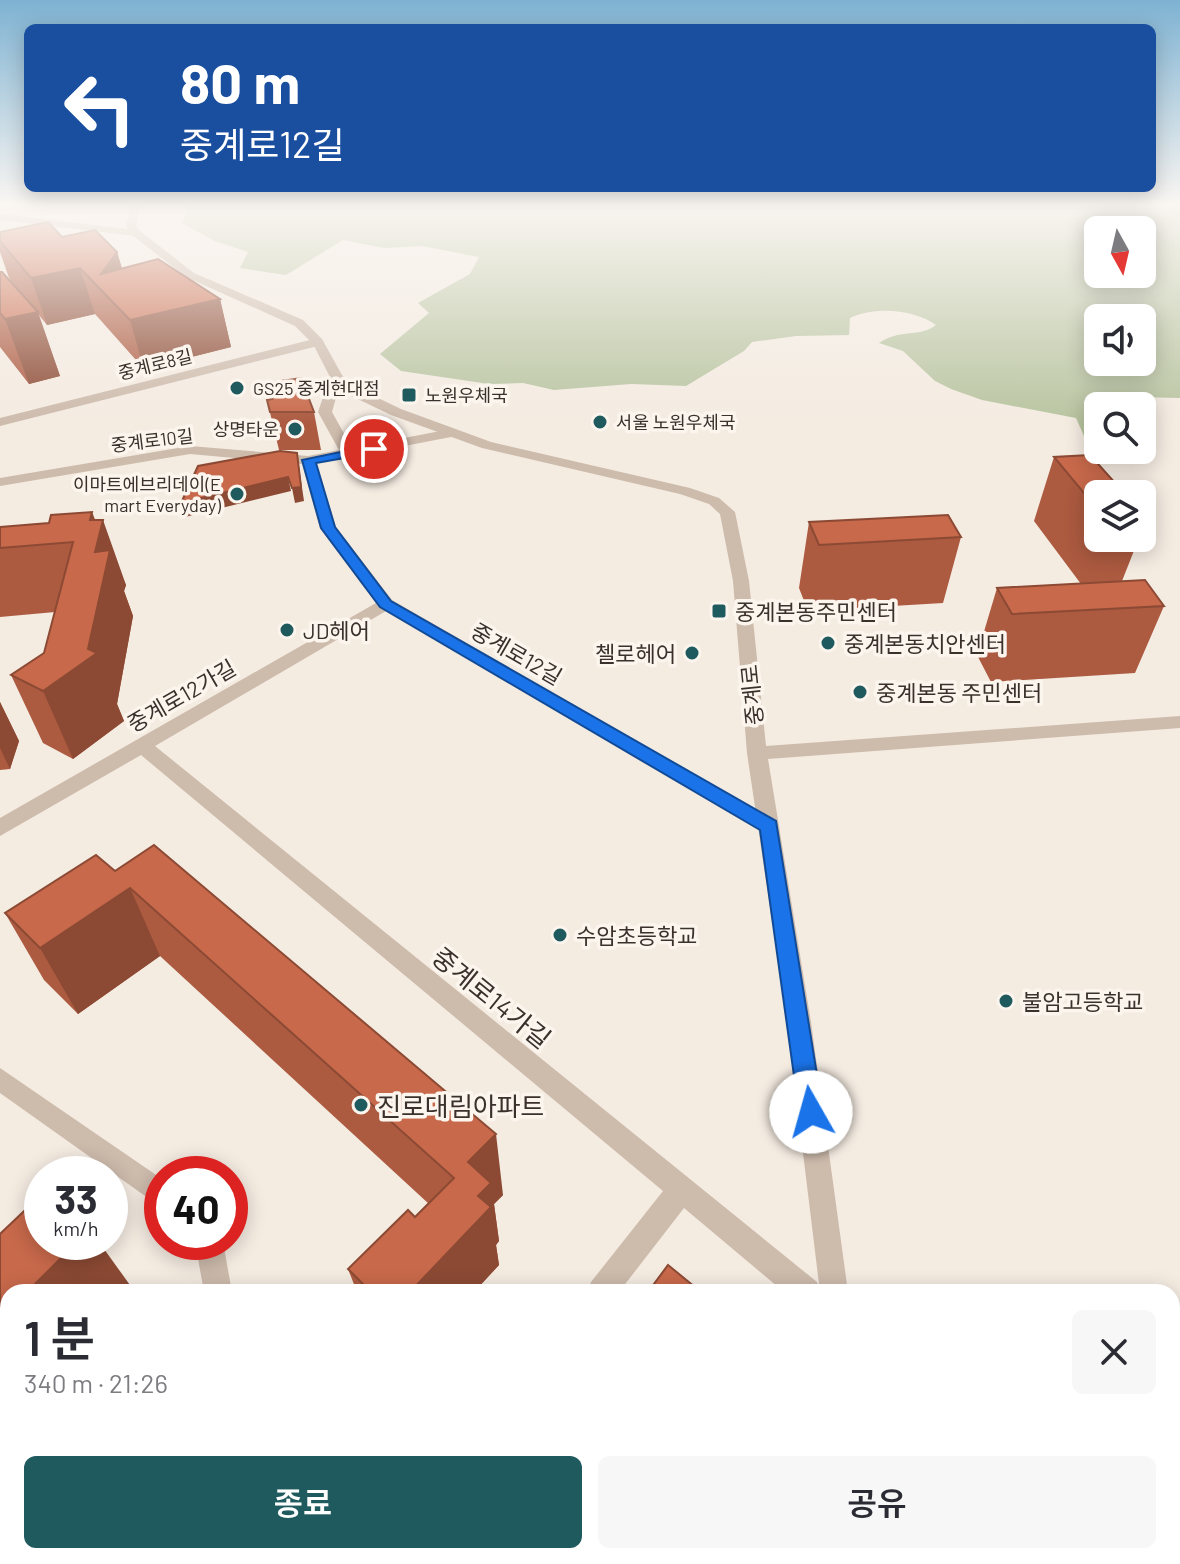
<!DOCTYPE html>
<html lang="ko">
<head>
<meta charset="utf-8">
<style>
	:root { --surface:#fff; --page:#f7f7f7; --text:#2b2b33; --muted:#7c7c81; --accent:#1f5a5e }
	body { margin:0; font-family:Barlow,"Noto Sans KR",sans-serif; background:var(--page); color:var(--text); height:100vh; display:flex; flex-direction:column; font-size:30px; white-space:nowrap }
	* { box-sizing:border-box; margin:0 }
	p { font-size:26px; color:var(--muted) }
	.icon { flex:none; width:44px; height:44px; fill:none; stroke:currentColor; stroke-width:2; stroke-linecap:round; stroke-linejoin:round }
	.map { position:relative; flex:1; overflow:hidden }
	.side { position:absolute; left:0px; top:1284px; width:1180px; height:280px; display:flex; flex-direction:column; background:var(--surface); border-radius:24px 24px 0 0; box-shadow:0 4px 20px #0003 }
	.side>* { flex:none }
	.top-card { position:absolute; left:24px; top:24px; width:1132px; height:168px; border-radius:12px; box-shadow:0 4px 20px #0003; background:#1a4fa0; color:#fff; overflow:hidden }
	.needle { width:52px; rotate:172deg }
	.controls { position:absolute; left:1084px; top:216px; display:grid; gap:16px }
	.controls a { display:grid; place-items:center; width:72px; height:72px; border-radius:12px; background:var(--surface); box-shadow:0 4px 20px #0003; font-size:40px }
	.speed { position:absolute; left:24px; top:1156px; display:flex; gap:16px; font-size:40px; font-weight:700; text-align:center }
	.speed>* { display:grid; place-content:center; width:104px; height:104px; border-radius:50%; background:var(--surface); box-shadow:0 4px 20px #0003; line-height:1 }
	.speed small { font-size:20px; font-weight:400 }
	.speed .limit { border:12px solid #d22; background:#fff; color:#111 }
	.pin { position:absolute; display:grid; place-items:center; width:68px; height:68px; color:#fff; margin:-34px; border:4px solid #fff; border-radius:50%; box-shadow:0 2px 8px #0007 }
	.me { position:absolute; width:88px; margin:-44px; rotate:353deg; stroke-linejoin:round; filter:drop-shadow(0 0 6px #0008) }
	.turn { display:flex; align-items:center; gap:28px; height:168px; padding:0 24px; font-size:36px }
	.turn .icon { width:104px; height:104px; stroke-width:2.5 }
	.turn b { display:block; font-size:56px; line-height:68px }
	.round { display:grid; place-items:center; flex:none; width:84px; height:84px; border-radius:12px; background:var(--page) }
	.overview { display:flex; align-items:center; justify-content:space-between; height:136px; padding:0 24px }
	h1 { font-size:48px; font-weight:600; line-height:60px }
	.action { display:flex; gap:16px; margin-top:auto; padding:16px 24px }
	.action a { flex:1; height:92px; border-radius:12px; background:var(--accent); color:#fff; font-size:32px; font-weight:600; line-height:92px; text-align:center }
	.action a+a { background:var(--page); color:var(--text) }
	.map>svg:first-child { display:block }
</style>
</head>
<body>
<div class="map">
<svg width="1180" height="1564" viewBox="0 0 1180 1564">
	<rect width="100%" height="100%" fill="#f4ebe1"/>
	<path fill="#b8c4a0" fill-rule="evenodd" d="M189 206H1180V398L1138 397 1130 406H1098V445L1091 452 1076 418 982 400 951 389 935 381 903 351 879 343C901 328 919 338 936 325 914 309 875 306 850 318L849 335 796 336 752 342 744 351 686 386 631 384 554 390 523 383 489 384 401 371 380 354 429 313 418 303 470 274 479 257 422 246 384 248 343 240 286 275 240 268 248 252 215 241 182 223ZM1098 230H1142V274H1098ZM1098 318H1142V362H1098Z"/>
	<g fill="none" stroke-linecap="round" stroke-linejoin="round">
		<path fill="#cdbbac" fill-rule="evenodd" d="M0 214 136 230 141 233 136 236 0 220Z
			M318 338 324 342 322 345 0 426V418Z
			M331 374 342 377 332 412 352 448 451 429 458 433 451 437 316 463 336 527 392 600 776 821 779 826 776 831H762L386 611 155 746 817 1282 821 1292H784L684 1208 619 1292H587L591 1282 663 1191 141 755 0 836V818L376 603 320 528 302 464 190 454 0 486V478L190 446 308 456 339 450 318 412Z
			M0 1068 162 1179V1208L0 1093Z
			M195 1242H223L232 1292H204Z
			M209 1556H243V1564H209Z
			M375 1556H412L409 1564H372Z"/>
		<path fill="#cdbbac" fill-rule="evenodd" d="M130 206H140L136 226 140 231 194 273 303 320 322 339 342 375 351 385 401 409 491 442 690 488 719 498 735 512 749 581 766 746 1180 716V728L768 759 811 1022 848 1292H820L787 1022 747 753 733 581 720 514 709 504 680 494 482 448 391 415 341 391 330 377 313 344 295 326 186 277 132 235 126 226Z
			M850 1556H884L885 1564H851Z"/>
	</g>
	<path fill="#ac5a40" d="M0 232 62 237 117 252 122 268 220 299 231 347 144 369 95 314 47 325 38 314 60 376 29 384 0 347V272L24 297 9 278 0 252Z
		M267 383 314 412 321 450H279L267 400H270Z
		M1054 457 1098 494V538H1139L1122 581 1164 606 1135 673 991 682 977 655 997 588 1081 584 1034 521Z
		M1142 514 1147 519 1142 531Z
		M95 520 126 585 124 591 133 616 117 704 124 721 73 759 43 743 11 675 44 653 55 612 0 617V527Z
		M809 522 961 537 943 603 808 611 799 588Z
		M0 702 19 741 10 769 0 770Z
		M115 871 503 1195 494 1204 499 1241 496 1245 499 1265 474 1292H357L348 1269 415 1217 429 1204 160 956 78 1014 44 980 5 913Z
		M498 1556H585L579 1564H506Z"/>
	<path fill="#8c4a34" d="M117 252 130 298 101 274Z
		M80 268 95 314 47 325 31 278Z
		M220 299 231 347 144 369 130 320Z
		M38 312 60 376 29 384 5 319Z
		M297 453 304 501 295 503 292 488Z
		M288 477 291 491 185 517 181 503Z
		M92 512 100 532 103 520 126 585 124 591 133 616 117 704 124 721 73 759 43 691 88 649 95 552 90 520Z
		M0 702 19 741 10 769 0 748Z
		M130 888 160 956 78 1014 40 948Z
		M496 1134 503 1195 494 1204 499 1241 496 1245 499 1265 474 1292H410L468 1162Z
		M77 1242H99L135 1292H27Z
		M8 1311V1339L0 1331V1319Z
		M531 1556H540L541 1564H526Z
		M562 1556H585L579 1564H556Z"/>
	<path fill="#c8694b" stroke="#8c4a34" stroke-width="2" d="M48 222 62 237 95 230 117 252 101 274 158 259 220 299 130 320 80 268 31 278 0 241V232Z
		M0 272H2L38 312 5 319 0 313Z
		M301 378 314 412H270L267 400 272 399 267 383Z
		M280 451 297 453 301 487 292 488 288 477 181 503 198 466Z
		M1090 455 1125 494H1098V510L1054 457Z
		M92 512 90 520H103L95 552 110 550 88 649 97 653 43 691 11 675 44 653 73 542 0 548V527L49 523 51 515Z
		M948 515 961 537 819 545 809 522Z
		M1145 580 1164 606 1012 614 997 588Z
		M154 845 496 1134 468 1162 491 1183 478 1196 491 1207 410 1292H371L348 1269 408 1210 415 1217 454 1178 130 888 40 948 5 913 96 855 115 871Z
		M42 1194V1242H77L27 1292H8V1311L0 1319V1234Z
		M668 1265 701 1292H648Z
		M0 1330 8 1338V1444L0 1436Z
		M519 1556H531L526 1563Z
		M548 1556H562L556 1564H555Z"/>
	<linearGradient id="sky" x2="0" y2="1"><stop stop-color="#7eb2d2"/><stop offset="0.48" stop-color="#faf6f2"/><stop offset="1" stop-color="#faf6f2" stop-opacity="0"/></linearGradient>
	<rect width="1180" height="425" fill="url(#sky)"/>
	<path fill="#1a73e8" stroke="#114b97" stroke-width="2" d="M374 445 380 449 378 452 316 463 335 527 391 601 776 821 823 1112 819 1120 811 1123 802 1120 799 1112 760 830 380 607 321 528 302 460Z"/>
	<g fill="#1f5a5e" stroke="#fbf5ee" stroke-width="3">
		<circle cx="237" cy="388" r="8"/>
		<rect x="401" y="387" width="16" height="16" rx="4"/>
		<circle cx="600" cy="422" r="8"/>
		<circle cx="295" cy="429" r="8"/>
		<circle cx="237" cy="494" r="8"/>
		<rect x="711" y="603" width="16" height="16" rx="4"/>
		<circle cx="287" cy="630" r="8"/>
		<circle cx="828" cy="643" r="8"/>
		<circle cx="692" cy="653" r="8"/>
		<circle cx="860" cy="692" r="8"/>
		<circle cx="560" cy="935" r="8"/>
		<circle cx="1006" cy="1001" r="8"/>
		<circle cx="361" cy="1105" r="8"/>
	</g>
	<g text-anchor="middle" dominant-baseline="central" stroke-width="7" stroke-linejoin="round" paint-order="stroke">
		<g font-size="18" fill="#3b302b" stroke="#fbf5ee">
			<text transform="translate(155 364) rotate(-14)">중계로8길</text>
			<text transform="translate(152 440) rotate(-7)">중계로10길</text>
		</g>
		<g font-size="18" fill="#3b302b" stroke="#fbf5ee" text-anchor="start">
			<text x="253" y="388">GS25 중계현대점</text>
			<text x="425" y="395">노원우체국</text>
			<text x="616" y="422">서울 노원우체국</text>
			<text x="279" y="429" text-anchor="end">상명타운</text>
			<text x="221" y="484" text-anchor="end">이마트에브리데이(E<tspan x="221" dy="21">mart Everyday)</tspan></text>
		</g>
		<g font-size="22" fill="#3b302b" stroke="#fbf5ee" text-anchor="start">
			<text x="735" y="611">중계본동주민센터</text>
			<text x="303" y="630">JD헤어</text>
			<text x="844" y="643">중계본동치안센터</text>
			<text x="676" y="653" text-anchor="end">첼로헤어</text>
			<text x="876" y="692">중계본동 주민센터</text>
			<text x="576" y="935">수암초등학교</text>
			<text x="1022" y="1001">불암고등학교</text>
		</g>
		<g font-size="22" fill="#3b302b" stroke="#fbf5ee">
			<text transform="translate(517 653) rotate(30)">중계로12길</text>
			<text transform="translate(181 695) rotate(-30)">중계로12가길</text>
			<text transform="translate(751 695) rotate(-96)">중계로</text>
		</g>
		<g font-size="26" fill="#3b302b" stroke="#fbf5ee">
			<text transform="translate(492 997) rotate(39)">중계로14가길</text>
		</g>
		<g font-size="26" fill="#3b302b" stroke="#fbf5ee" text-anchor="start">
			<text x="377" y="1105">진로대림아파트</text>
		</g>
	</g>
</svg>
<div class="controls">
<a><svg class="needle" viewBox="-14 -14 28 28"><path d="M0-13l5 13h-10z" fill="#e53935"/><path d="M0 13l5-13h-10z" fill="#7c7c81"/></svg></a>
<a><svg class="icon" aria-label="sound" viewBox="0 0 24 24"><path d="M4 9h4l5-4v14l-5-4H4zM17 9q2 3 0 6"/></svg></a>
<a><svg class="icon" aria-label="search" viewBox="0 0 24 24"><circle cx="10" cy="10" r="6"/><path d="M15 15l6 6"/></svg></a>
<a><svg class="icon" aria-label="layers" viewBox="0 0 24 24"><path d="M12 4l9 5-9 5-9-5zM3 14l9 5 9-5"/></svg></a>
</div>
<div class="speed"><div>33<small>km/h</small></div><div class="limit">40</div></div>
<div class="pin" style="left:374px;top:449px;background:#d93025"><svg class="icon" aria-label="arrive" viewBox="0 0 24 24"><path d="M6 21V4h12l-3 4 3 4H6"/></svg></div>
<svg class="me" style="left:811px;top:1112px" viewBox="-20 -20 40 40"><circle r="19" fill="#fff"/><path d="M0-13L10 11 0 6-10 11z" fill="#1a73e8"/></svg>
<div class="top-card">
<div class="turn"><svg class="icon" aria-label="left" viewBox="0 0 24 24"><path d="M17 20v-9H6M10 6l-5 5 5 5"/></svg><div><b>80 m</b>중계로12길</div></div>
</div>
<section class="side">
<div class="overview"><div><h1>1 분</h1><p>340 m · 21:26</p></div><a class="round"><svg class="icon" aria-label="close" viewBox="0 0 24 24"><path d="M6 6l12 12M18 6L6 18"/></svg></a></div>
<div class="action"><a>종료</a><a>공유</a></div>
</section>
</div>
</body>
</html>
